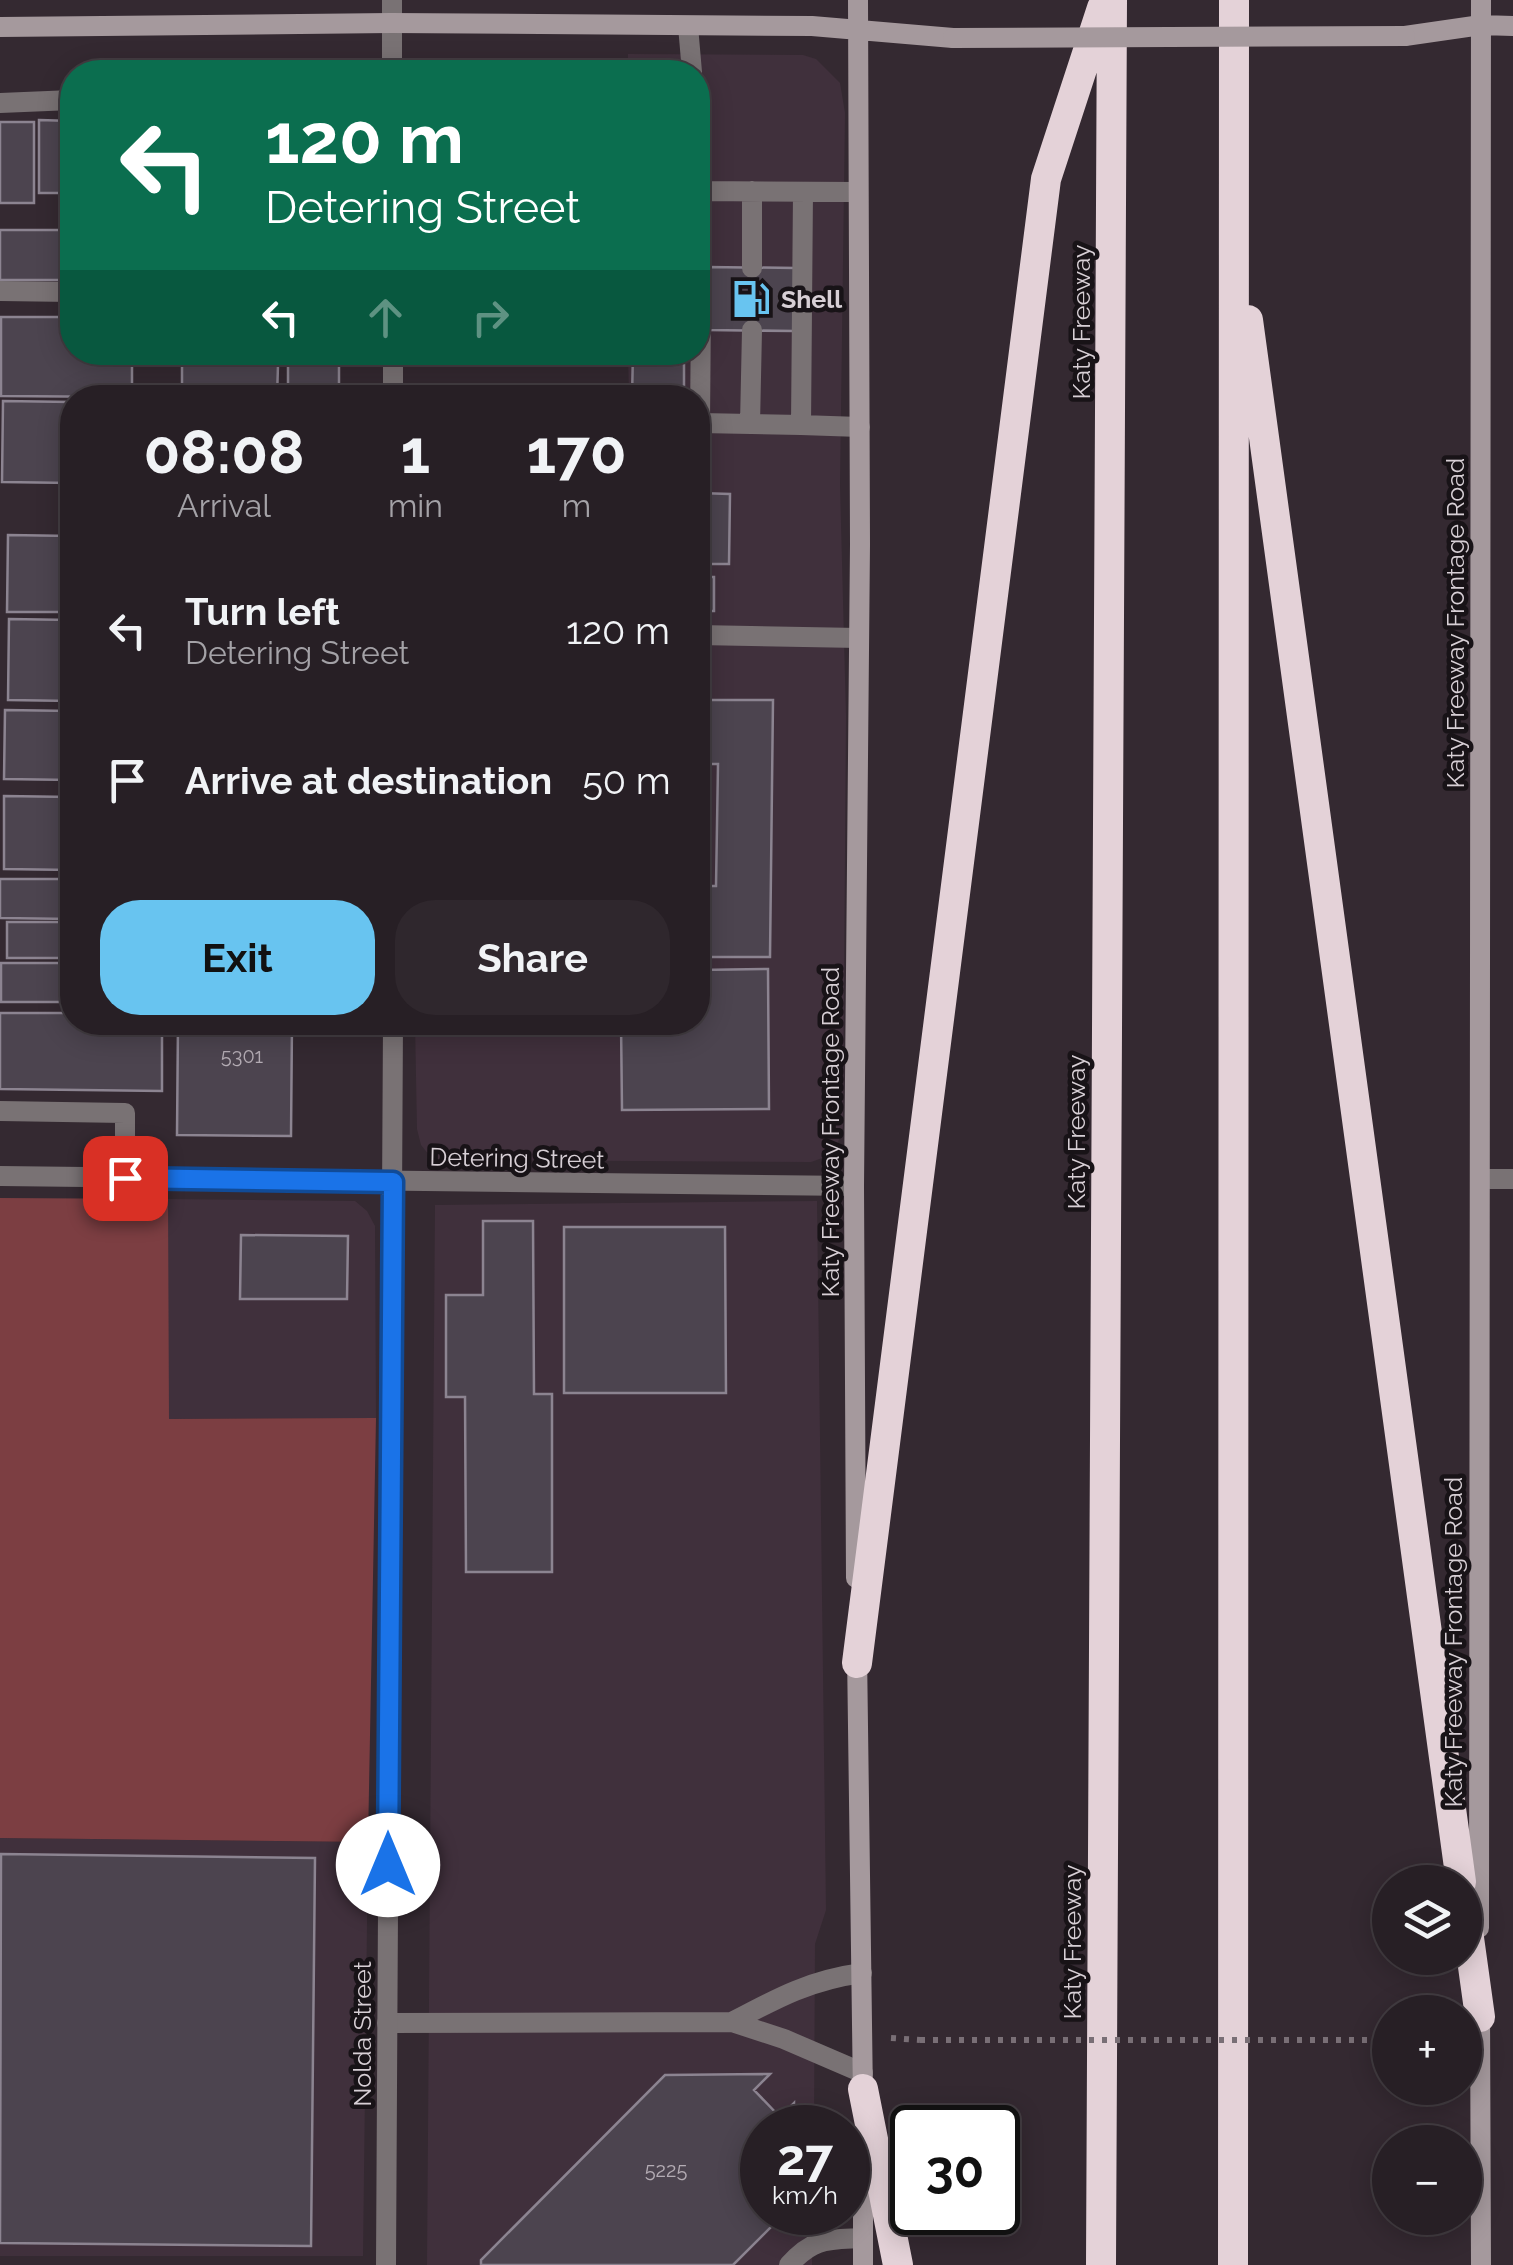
<!DOCTYPE html>
<html lang="en">
<head>
<meta charset="utf-8">
<style>
	:root { --surface:#271f25; --page:#2f272d; --text:#f1f3f6; --muted:#a4a2a7; --line:#433d42; --accent:#68c4f0 }
	body { margin:0; font-family:Raleway,sans-serif; background:var(--page); color:var(--text); height:100vh; display:flex; flex-direction:column; font-size:38px; white-space:nowrap }
	* { box-sizing:border-box; margin:0 }
	p { font-size:32px; color:var(--muted) }
	.icon { flex:none; width:55px; height:55px; fill:none; stroke:currentColor; stroke-width:2; stroke-linecap:round; stroke-linejoin:round }
	.map { position:relative; flex:1; overflow:hidden }
	.details { position:absolute; left:60px; top:385px; width:650px; height:650px; display:flex; flex-direction:column; background:var(--surface); border-radius:40px; box-shadow:0 5px 25px #0003,0 0 0 2px var(--line) }
	.details>* { flex:none }
	.hud { position:absolute; left:60px; top:60px; width:650px; height:305px; border-radius:40px; box-shadow:0 5px 25px #0003,0 0 0 2px var(--line); background:#0b6e4f; color:#fff; overflow:hidden }
	.buttons { position:absolute; left:1372px; top:1865px; display:grid; gap:20px }
	.buttons a { display:grid; place-items:center; width:110px; height:110px; border-radius:50%; background:var(--surface); box-shadow:0 5px 25px #0003,0 0 0 2px var(--line); font-size:50px }
	.speed { position:absolute; left:740px; top:2105px; display:flex; gap:20px; font-size:50px; font-weight:700; text-align:center }
	.speed>* { display:grid; place-content:center; width:130px; height:130px; border-radius:50%; background:var(--surface); box-shadow:0 5px 25px #0003,0 0 0 2px var(--line); line-height:1 }
	.speed small { font-size:25px; font-weight:400 }
	.speed .limit { border:5px solid #111; border-radius:15px; background:#fff; color:#111 }
	.pin { position:absolute; display:grid; place-items:center; width:85px; height:85px; color:#fff; margin:-42px; border-radius:20px; box-shadow:0 5px 15px #0006 }
	.me { position:absolute; width:110px; margin:-55px; rotate:0deg; stroke-linejoin:round; filter:drop-shadow(0 0 8px #0008) }
	.turn { display:flex; align-items:center; gap:35px; height:210px; padding:0 40px; font-size:45px }
	.turn .icon { width:130px; height:130px; stroke-width:2.5 }
	.turn b { display:block; font-size:70px; line-height:85px }
	.lanes { display:flex; align-items:center; height:95px; padding:0 40px; background:#0003; justify-content:center; gap:50px; direction:ltr }
	.lanes .off { opacity:.35 }
	.eta { display:flex; justify-content:space-evenly; align-items:center; height:170px; text-align:center }
	.eta b { font-size:60px; font-weight:700; line-height:70px }
	.button { display:flex; gap:20px; margin-top:auto; padding:20px 40px }
	.button a { flex:1; height:115px; border-radius:40px; background:var(--accent); color:#111; font-size:40px; font-weight:700; line-height:115px; text-align:center }
	.button a+a { background:var(--page); color:var(--text) }
	ul { padding:0; list-style:none }
	li { display:flex; align-items:center; gap:30px; height:150px; padding:0 40px }
	li div { flex:1 }
	li b { display:block; font-size:38px }
	li em { font-style:normal }
	.map>svg:first-child { display:block }
</style>
</head>
<body>
<div class="map">
<svg width="1513" height="2265" viewBox="0 0 1513 2265">
	<rect width="100%" height="100%" fill="#342931"/>
	<path fill="#40303c" d="M628 54 803 55 816 59 840 83 845 113 840 485 846 716 843 1127 834 1154 811 1162 441 1160 429 1155 421 1145 417 1129 415 1023 698 1022V398L629 397 628 353 698 352V72H628Z
		M168 1199 355 1201 367 1211 375 1226 376 1418 168 1419Z
		M817 1201 826 1910 815 1944 814 2127 762 2128V2212L813 2213 812 2265H427L435 1205Z
		M0 1838 368 1842 363 2256H0Z"/>
	<path fill="#7c3e42" d="M0 1198 168 1199 169 1419 376 1418 368 1842 0 1838Z"/>
	<path fill="#4c444f" stroke="#8c8491" stroke-width="2.5" d="M39 120 72 121V193H39Z
		M0 122H34V203H0Z
		M0 230H72V280H0Z
		M708 267 796 268 795 331 707 330Z
		M1 317H72V352H132V397L1 396Z
		M200 352H326V355L200 354Z
		M633 352H684V398H632Z
		M182 364 278 365 277 398H182Z
		M288 365H339V398H288Z
		M3 401 72 402V483L2 482Z
		M698 493 730 494 729 564H698Z
		M8 535 72 536V612H7Z
		M698 577H714V611H698Z
		M9 619 72 620V701L8 700Z
		M698 700H773L770 957H698V886H716L718 764H698Z
		M5 710 72 711V780L4 779Z
		M4 796 72 797V870L4 869Z
		M0 879H72V919L0 918Z
		M7 922H72V958H7Z
		M1 963H72V1002H1Z
		M768 969 769 1109 622 1110 621 1022H698V970Z
		M0 1013H72V1022H162V1091L0 1089Z
		M178 1022H292L291 1136 177 1135Z
		M483 1221H533L534 1394H552V1572H466L465 1397H446V1295H483Z
		M564 1227H725L726 1393H564Z
		M241 1235 348 1236 347 1299H240Z
		M1 1854 315 1858 311 2246 0 2243Z
		M770 2074 754 2090 780 2117 794 2103V2128H762V2212H786L733 2265H481V2260L665 2075Z"/>
	<g fill="none" stroke-linecap="round" stroke-linejoin="round">
		<path stroke="#796f76" stroke-width="6" stroke-dasharray="5 8" stroke-linecap="butt" d="M891 2038 920 2040"/>
		<path stroke="#797274" stroke-width="20" d="M688 26 692 72
			M0 103 72 100
			M698 140 702 191 858 192
			M702 191 700 423 801 425
			M803 192 801 425 860 427
			M752 268V191
			M0 291 72 292
			M750 424 752 330
			M698 635 859 638
			M0 1111 125 1113V1177
			M732 2022C777 1998 810 1980 862 1973
			M387 2023 732 2022 784 2039 863 2073
			M789 2265C814 2237 828 2240 863 2238"/>
		<path stroke="#797274" stroke-width="20" d="M392 0V72
			M393 352V398
			M0 1176 854 1186
			M1480 1179H1513
			M386 2265 393 1022"/>
		<path stroke="#a5999d" stroke-width="20" d="M0 27 391 23 812 26 953 38
			M1405 36 1481 25 1513 26
			M856 1578 854 1186 860 544 858 0
			M857 1652 863 2098
			M1479 1928 1481 0
			M1480 2007 1481 2265
			M863 2142V2265"/>
		<path stroke="#e4d2d8" stroke-width="30" d="M1248 320 1461 1882
			M857 1663 1046 179 1102 8
			M1465 1909 1480 2017
			M863 2089 898 2265
			M1101 2265 1112 0
			M1233 2265 1234 0"/>
		<path stroke="#796f76" stroke-width="6" stroke-dasharray="5 8" stroke-linecap="butt" d="M920 2040H1390"/>
		<path stroke="#a5999d" stroke-width="20" d="M953 38 1405 36"/>
	</g>
	<g fill="none" stroke-linecap="round" stroke-linejoin="round">
		<g stroke="#114b97" stroke-width="25">
			<path id="route" d="M125 1178 393 1182 388 1865"/>
		</g>
		<use href="#route" stroke="#1a73e8" stroke-width="18"/>
	</g>
	<defs>
		<g id="fuel-bare" transform="scale(3)"><path d="M-5.5-6h7V0h2V4h1.3V-2.5L3-4.5l.8-.8L6-3V5H2.5V1h-1V6h-7ZM-4.2-4.7v3.2H.2V-4.7Z" fill="#68c4f0" stroke="#181317" stroke-width="2.5" paint-order="stroke"/></g>
	</defs>
	<g fill-rule="evenodd">
		<use href="#fuel-bare" x="751" y="299"/>
	</g>
	<g text-anchor="middle" dominant-baseline="central" stroke-width="9" stroke-linejoin="round" paint-order="stroke">
		<g font-size="20" fill="#b4acb4">
			<text x="242" y="1056">5301</text>
			<text x="666" y="2170">5225</text>
		</g>
		<g font-size="25" font-weight="bold" fill="#d7cfd5" stroke="#181317" text-anchor="start">
			<text x="781" y="299">Shell</text>
		</g>
		<g font-size="25" fill="#d7cfd5" stroke="#181317">
			<text transform="translate(1081 322) rotate(-90)">Katy Freeway</text>
			<text transform="translate(1455 623) rotate(-90)">Katy Freeway Frontage Road</text>
			<text transform="translate(830 1132) rotate(-90)">Katy Freeway Frontage Road</text>
			<text transform="translate(1076 1132) rotate(-90)">Katy Freeway</text>
			<text transform="translate(517 1158) rotate(1)">Detering Street</text>
			<text transform="translate(1453 1642) rotate(-90)">Katy Freeway Frontage Road</text>
			<text transform="translate(1072 1942) rotate(-90)">Katy Freeway</text>
			<text transform="translate(362 2034) rotate(-90)">Nolda Street</text>
		</g>
	</g>
</svg>
<div class="buttons">
<a><svg class="icon" aria-label="layers" viewBox="0 0 24 24"><path d="M12 4l9 5-9 5-9-5zM3 14l9 5 9-5"/></svg></a>
<a>+</a>
<a>−</a>
</div>
<div class="speed"><div>27<small>km/h</small></div><div class="limit">30</div></div>
<div class="pin" style="left:125px;top:1178px;background:#d93025"><svg class="icon" aria-label="arrive" viewBox="0 0 24 24"><path d="M6 21V4h12l-3 4 3 4H6"/></svg></div>
<svg class="me" style="left:388px;top:1865px" viewBox="-20 -20 40 40"><circle r="19" fill="#fff"/><path d="M0-13L10 11 0 6-10 11z" fill="#1a73e8"/></svg>
<div class="hud">
<div class="turn"><svg class="icon" aria-label="left" viewBox="0 0 24 24"><path d="M17 20v-9H6M10 6l-5 5 5 5"/></svg><div><b>120 m</b>Detering Street</div></div>
<div class="lanes"><svg class="icon" aria-label="left" viewBox="0 0 24 24"><path d="M17 20v-9H6M10 6l-5 5 5 5"/></svg><svg class="icon off" aria-label="ahead" viewBox="0 0 24 24"><path d="M12 20V5M6 11l6-6 6 6"/></svg><svg class="icon off" aria-label="right" viewBox="0 0 24 24"><path d="M7 20v-9h11M14 6l5 5-5 5"/></svg></div>
</div>
<section class="details">
<div class="eta">
<div><b>08:08</b><p>Arrival</p></div>
<div><b>1</b><p>min</p></div>
<div><b>170</b><p>m</p></div>
</div>
<ul>
<li><svg class="icon" aria-label="left" viewBox="0 0 24 24"><path d="M17 20v-9H6M10 6l-5 5 5 5"/></svg><div><b>Turn left</b><p>Detering Street</p></div><em>120 m</em></li>
<li><svg class="icon" aria-label="arrive" viewBox="0 0 24 24"><path d="M6 21V4h12l-3 4 3 4H6"/></svg><div><b>Arrive at destination</b></div><em>50 m</em></li>
</ul>
<div class="button"><a>Exit</a><a>Share</a></div>
</section>
</div>
</body>
</html>
